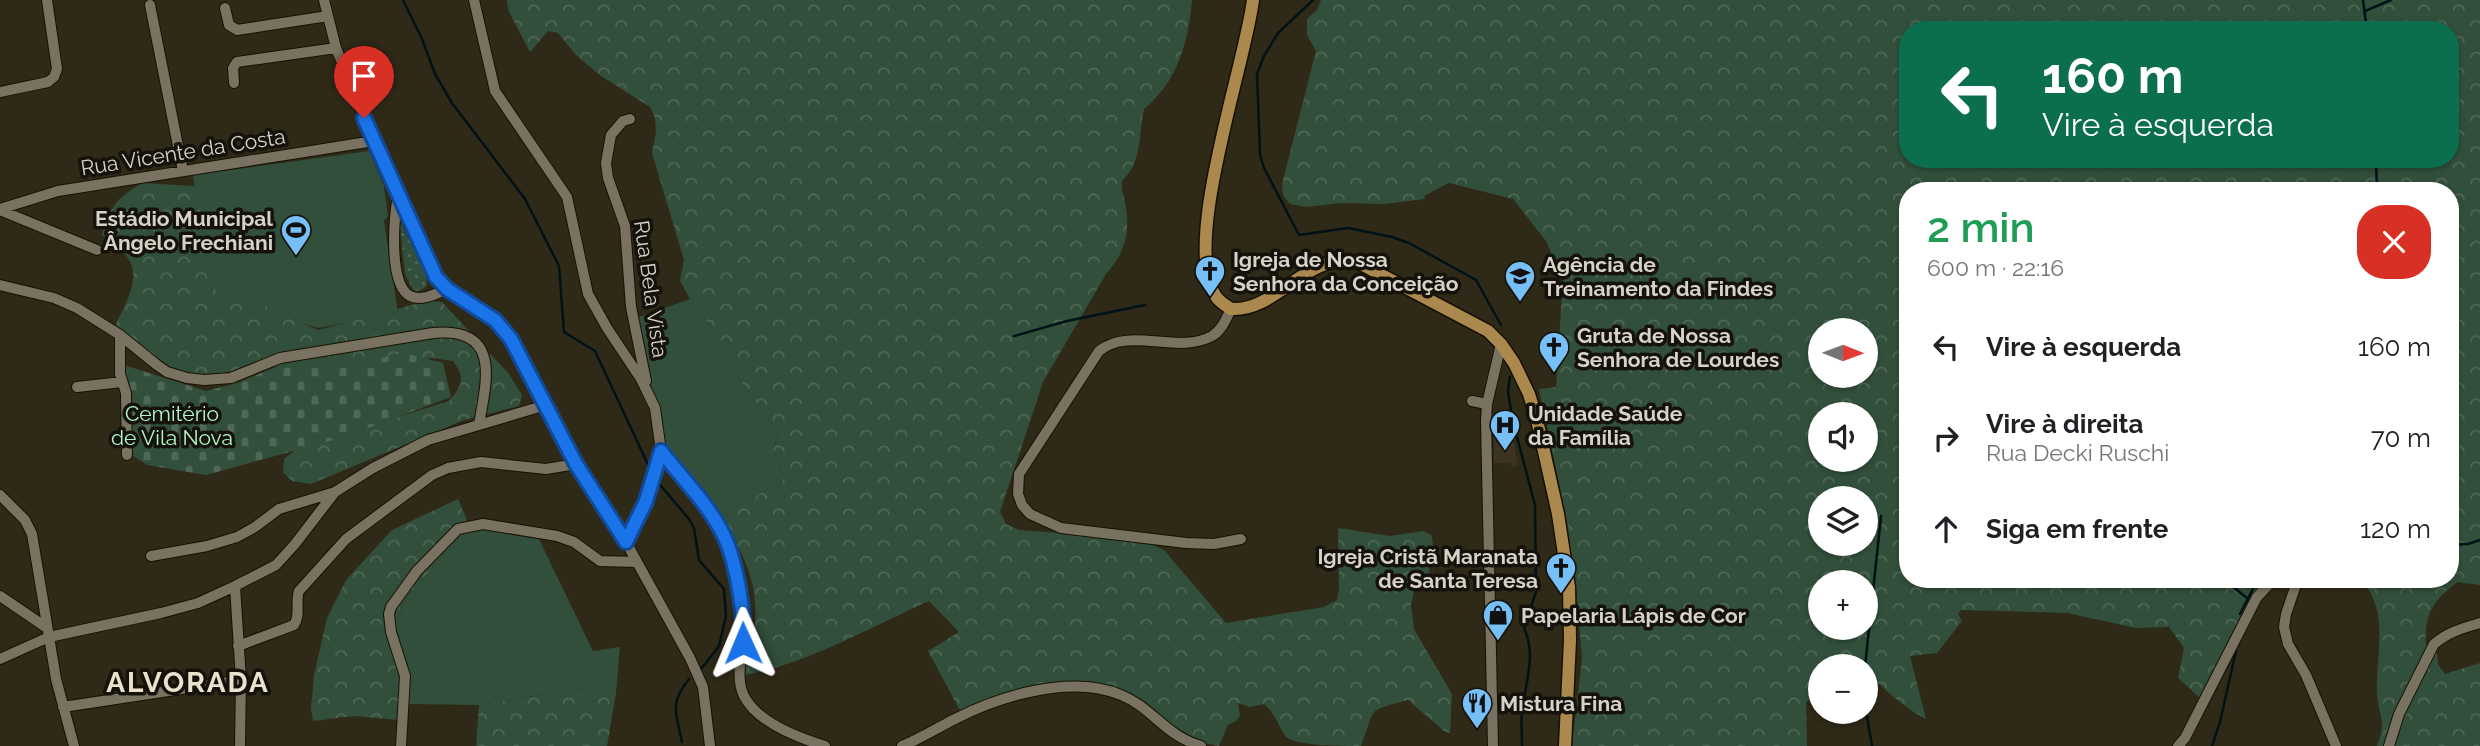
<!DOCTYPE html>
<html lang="pt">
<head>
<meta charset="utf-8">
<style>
	:root { --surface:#fff; --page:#f6f6f6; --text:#202124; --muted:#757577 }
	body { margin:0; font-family:Raleway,sans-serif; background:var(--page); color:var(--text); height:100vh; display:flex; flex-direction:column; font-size:26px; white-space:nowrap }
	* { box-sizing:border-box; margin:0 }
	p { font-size:23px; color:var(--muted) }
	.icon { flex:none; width:38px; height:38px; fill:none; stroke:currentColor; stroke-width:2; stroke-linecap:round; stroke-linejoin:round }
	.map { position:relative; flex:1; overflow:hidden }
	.drawer { position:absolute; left:1899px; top:182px; width:560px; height:406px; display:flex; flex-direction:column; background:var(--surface); border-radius:28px; box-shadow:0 2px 5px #0004 }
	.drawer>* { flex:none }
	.top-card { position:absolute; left:1899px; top:21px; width:560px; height:147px; border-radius:28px; box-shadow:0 2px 5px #0004; background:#0b6e4f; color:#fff; overflow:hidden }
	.needle { width:46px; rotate:91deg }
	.tools { position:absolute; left:1808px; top:318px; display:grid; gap:14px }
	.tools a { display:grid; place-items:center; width:70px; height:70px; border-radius:50%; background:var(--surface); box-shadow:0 2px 5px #0004; font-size:35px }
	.pin { position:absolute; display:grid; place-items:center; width:60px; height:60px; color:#fff; margin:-72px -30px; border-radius:50% 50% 50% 0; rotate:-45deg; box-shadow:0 0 7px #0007 }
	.pin .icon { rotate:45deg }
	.me { position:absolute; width:77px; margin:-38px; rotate:359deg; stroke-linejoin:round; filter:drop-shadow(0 0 5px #0008) }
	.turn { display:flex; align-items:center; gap:24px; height:147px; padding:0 28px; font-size:32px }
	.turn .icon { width:91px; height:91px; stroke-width:2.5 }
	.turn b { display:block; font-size:49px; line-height:60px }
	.round { display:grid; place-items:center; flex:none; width:74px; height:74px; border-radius:28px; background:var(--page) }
	.head { display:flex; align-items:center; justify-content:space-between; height:119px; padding:0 28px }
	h1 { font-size:42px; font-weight:600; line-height:52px; color:#1e9e55 }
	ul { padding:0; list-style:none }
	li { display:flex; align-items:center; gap:21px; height:91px; padding:0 28px }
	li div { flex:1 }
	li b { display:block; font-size:26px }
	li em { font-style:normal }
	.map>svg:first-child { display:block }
</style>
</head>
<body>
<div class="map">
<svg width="2480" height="746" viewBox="0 0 2480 746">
	<defs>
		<pattern id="forest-crowns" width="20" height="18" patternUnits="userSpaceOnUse" patternTransform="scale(1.75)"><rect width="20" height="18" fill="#324f3b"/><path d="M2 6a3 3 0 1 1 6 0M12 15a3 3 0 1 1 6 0" fill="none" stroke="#4f6756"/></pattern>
		<pattern id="cemetery-stones" width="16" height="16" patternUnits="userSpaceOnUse" patternTransform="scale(1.75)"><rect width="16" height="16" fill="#324f3b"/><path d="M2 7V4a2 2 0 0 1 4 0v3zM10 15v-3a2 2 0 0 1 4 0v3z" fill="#4f6756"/></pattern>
		<pattern id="park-dots" width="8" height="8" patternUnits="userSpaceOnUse" patternTransform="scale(1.75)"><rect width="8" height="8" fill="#324f3b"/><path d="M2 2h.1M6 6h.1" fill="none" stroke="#4f6756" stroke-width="1.8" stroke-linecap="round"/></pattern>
	</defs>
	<rect width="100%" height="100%" fill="#2f2918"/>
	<path fill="#3c3222" d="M1494 433H1508L1509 441H1514L1518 466H1511L1510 463H1494Z"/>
	<path fill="#324f3b" d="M369 151 384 186 388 216 384 221 398 313 318 328 207 294 193 175Z
		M690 299 720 339 744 387 778 433 773 450 782 471 783 480 719 518 660 448 651 385 636 318Z
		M483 522 535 531 593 651 620 647 616 693 585 688 479 705 410 704 395 638 404 601 445 553Z"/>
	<path fill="url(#forest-crowns)" fill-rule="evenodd" d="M507 0H1192C1188 43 1178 81 1144 109 1138 135 1143 161 1122 181 1121 192 1125 198 1126 208 1130 235 1124 254 1106 274L1043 382 1000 512 1006 524 1019 530 1139 539 1164 550 1226 623 1324 607 1337 600 1339 589 1338 528 1390 536 1423 531 1431 535C1436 548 1429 563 1429 577L1414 590 1411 605 1414 629 1452 694 1450 733 1444 731 1408 700C1364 712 1377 706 1361 746 1342 746 1297 746 1286 737 1277 724 1277 716 1264 704L1250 707 1238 703 1240 716 1236 721 1228 725 1219 746 1190 740 1142 703 1080 685 961 712 928 651 959 632 929 601C869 628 807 664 741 676 742 660 751 645 754 629 761 589 743 548 719 518L783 480 782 471 773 450 778 433 744 387 720 339 690 299 680 281 684 260 652 153 656 132 655 118 650 107 601 76 576 55 558 33 548 31 530 52 508 10Z
		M1321 0H2480V585L2457 582C2433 601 2424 614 2426 645L2436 649 2438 664 2445 674 2480 663V746H2377C2387 719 2379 719 2377 694 2375 653 2391 614 2361 579H2450V191H1908V579H2271L2200 698 2178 678 2184 648 2169 627 2136 628 2067 613 1961 610 1958 614 1962 621 1937 653 1910 656 1926 719C1902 707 1885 689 1866 672V667H1820V693L1806 702 1807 746H1572L1582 659 1579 619 1567 522 1539 389 1556 387 1563 279 1546 241 1513 199 1449 183 1424 196 1425 199 1384 204 1341 203 1306 207 1290 204 1283 195 1282 184 1316 51 1307 35V19L1317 10ZM1908 30H2450V159H1908ZM1820 331H1866V376H1820ZM1820 415H1866V460H1820ZM1820 499H1866V544H1820ZM1820 583H1866V628H1820Z
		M142 183 193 186 199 195 207 278 220 296 264 306 318 330 427 301 442 302 509 374 522 395 519 406 464 420 311 484 292 481 283 472 284 459 298 448 449 401C462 385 466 379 453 361L432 358 294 374 285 372 267 360C248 365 228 374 209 376 173 381 139 348 115 326 125 303 145 276 124 253 118 246 109 242 102 235 108 208 118 197 142 183Z
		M458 499 472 532 445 553 404 601 395 638 405 668 410 696V704L406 717 398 720 355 716 313 721 311 708 314 675 327 618 346 580 392 530Z
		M585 688 616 693 607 746H476L479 705Z"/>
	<path fill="url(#cemetery-stones)" d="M404 353 443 363 451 397 344 437 206 475 147 465 130 454 124 365 206 391 237 383 278 366 356 363Z"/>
	<path fill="url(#park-dots)" d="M399 219 426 274 427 286 419 291 413 290 405 274Z"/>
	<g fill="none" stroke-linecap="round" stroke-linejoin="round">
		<path stroke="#011217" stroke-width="2.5" d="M403 0 422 39 435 74 452 103 525 199 559 266 564 332 595 351 651 471
			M1313 0 1278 33 1264 56 1257 74 1260 155 1264 168 1299 235 1348 228 1392 237 1409 243 1476 280 1501 325
			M2363 0 2367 30
			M2365 11 2391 0
			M2376 159 2377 191
			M1014 336 1067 321 1145 305
			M1510 377 1508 391 1512 418 1535 505 1536 592 1524 628C1537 656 1525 683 1522 712 1521 723 1522 735 1522 746
			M656 480 689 519 694 528 699 560 724 589 726 616 719 646 702 668
			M2450 545 2468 544 2480 540
			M2223 579 2247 598
			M2240 614 2258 579
			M1865 667 1881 516
			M1866 711 1872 746
			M682 742C676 713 669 704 689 679
			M2212 746 2220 722 2236 651"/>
		<g stroke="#171103" stroke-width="12">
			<path id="minor" d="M324 0 336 48 374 141 432 269 447 289 495 320 511 339 576 464 626 542 690 658 703 687 710 746
				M474 0 495 91 567 197 588 294 607 328 641 379 655 408 661 451 646 501 626 542
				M150 5 183 171
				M225 8 229 25 237 30 328 16
				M234 83 233 68 237 62 336 48
				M0 92 48 82 54 77 57 69 47 0
				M630 119 623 121 611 135 606 163 608 178 625 226 631 307 646 381
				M398 196C394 217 388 284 410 296 422 302 437 293 447 289
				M0 209 58 191 374 141
				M0 210 97 250
				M0 285 54 298 77 308 120 335 157 365 167 372 187 378 204 380 231 378 280 358 433 333C501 327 487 379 479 424
				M1231 309C1226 319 1222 330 1212 336 1178 355 1130 326 1099 351L1019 474 1018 494 1022 505 1030 514 1061 528 1186 543 1214 544 1241 539
				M120 335V374L126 393 127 455
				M77 387 122 382
				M1472 401 1487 404
				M661 451C682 477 709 503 723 533 734 556 742 596 744 622 746 645 733 674 744 696 757 722 799 738 825 746
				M0 495 25 520 32 534 56 679 74 746
				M151 556 207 546 237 537 255 527 279 509 335 492
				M2298 579 2286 614 2284 627 2288 644 2306 675 2336 746
				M235 586 241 680 240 746
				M0 596 47 628
				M238 646 294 625C301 615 295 603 299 591L346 539 432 475 448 468 481 462 546 469 576 464
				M0 659 49 637 161 613 198 603 235 586 276 565 295 544 335 492 373 468 428 440 546 405
				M63 707 241 680
				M401 746 405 676 391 632 389 614 391 607 417 571 458 529 483 524 557 536 574 542 600 561 636 562
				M902 746C920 739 937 728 955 719 1000 696 1071 674 1121 695 1153 708 1164 735 1201 746
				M1493 746 1486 421 1487 404 1501 344
				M2178 746 2185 738 2257 597 2274 579
				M2389 746 2399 714 2434 644C2448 632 2463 628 2480 623"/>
		</g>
		<g stroke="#171103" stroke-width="15">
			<path id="major" d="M1253 0C1245 65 1182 243 1215 295 1219 302 1225 305 1231 309 1278 312 1307 249 1359 263L1488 331 1501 344 1514 363 1529 394 1537 420 1558 514 1569 587 1570 640 1565 746"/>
		</g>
		<use href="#minor" stroke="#797260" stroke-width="10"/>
		<use href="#major" stroke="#ab894e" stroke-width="12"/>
	</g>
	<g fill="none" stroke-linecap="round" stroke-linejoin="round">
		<g stroke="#114b97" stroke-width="18">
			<path id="route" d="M364 118 436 277 447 289 495 320 511 339 576 464 626 542 646 501 661 451C681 477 706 502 721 530 736 557 745 613 743 643"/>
		</g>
		<use href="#route" stroke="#1a73e8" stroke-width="12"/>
	</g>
	<defs>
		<g id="stadium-pin" transform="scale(1.575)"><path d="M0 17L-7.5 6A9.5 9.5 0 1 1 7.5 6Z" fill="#77bff7" stroke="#14120a"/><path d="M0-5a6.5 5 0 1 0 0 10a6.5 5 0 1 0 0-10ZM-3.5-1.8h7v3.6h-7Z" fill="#111"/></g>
		<g id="church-pin" transform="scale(1.575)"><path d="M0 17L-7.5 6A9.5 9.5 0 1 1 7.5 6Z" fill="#77bff7" stroke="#14120a"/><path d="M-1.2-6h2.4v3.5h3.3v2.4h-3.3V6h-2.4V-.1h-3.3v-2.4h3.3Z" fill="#111"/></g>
		<g id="school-pin" transform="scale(1.575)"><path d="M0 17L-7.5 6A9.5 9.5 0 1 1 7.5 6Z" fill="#77bff7" stroke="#14120a"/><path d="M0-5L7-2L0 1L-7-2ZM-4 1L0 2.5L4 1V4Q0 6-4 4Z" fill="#111"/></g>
		<g id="hospital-pin" transform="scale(1.575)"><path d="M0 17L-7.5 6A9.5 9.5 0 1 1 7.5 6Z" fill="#77bff7" stroke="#14120a"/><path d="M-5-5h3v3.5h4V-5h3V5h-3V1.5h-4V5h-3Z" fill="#111"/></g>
		<g id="shop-pin" transform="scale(1.575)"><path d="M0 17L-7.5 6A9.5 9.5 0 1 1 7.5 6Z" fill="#77bff7" stroke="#14120a"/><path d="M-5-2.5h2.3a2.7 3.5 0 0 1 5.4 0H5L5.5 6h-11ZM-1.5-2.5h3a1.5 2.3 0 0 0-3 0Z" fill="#111"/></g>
		<g id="restaurant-pin" transform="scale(1.575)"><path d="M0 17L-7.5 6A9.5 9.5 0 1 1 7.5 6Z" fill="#77bff7" stroke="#14120a"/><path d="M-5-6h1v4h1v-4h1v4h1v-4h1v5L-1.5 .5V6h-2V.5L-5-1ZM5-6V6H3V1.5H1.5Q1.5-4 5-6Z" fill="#111"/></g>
	</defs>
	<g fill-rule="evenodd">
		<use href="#stadium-pin" x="296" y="230"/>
		<use href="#church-pin" x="1210" y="271"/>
		<use href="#school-pin" x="1520" y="276"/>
		<use href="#church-pin" x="1554" y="347"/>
		<use href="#hospital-pin" x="1505" y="425"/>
		<use href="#church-pin" x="1561" y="568"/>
		<use href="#shop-pin" x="1498" y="615"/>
		<use href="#restaurant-pin" x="1477" y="703"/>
	</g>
	<g text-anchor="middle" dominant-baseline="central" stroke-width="7" stroke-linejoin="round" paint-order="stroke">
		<g font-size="21" fill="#d6d2c8" stroke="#14120a">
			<text transform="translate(183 152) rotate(-9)">Rua Vicente da Costa</text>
			<text transform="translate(651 289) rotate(82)">Rua Bela Vista</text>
		</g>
		<g font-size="21" font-weight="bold" fill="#d6d2c8" stroke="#14120a" text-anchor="start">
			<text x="273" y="218" text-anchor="end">Estádio Municipal<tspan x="273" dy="24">Ângelo Frechiani</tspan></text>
			<text x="1233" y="259">Igreja de Nossa<tspan x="1233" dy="24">Senhora da Conceição</tspan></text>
			<text x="1543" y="264">Agência de<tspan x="1543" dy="24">Treinamento da Findes</tspan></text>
			<text x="1577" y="335">Gruta de Nossa<tspan x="1577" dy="24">Senhora de Lourdes</tspan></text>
			<text x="1528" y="413">Unidade Saúde<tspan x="1528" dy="24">da Família</tspan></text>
			<text x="1538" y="556" text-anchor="end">Igreja Cristã Maranata<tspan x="1538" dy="24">de Santa Teresa</tspan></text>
			<text x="1521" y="615">Papelaria Lápis de Cor</text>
			<text x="1500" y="703">Mistura Fina</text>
		</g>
		<g font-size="21" fill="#b0f6c4" stroke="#14120a">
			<text x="172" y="413">Cemitério<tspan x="172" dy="24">de Vila Nova</tspan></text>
		</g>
		<g font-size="28" font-weight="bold" letter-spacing="2" fill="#eae2cd" stroke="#14120a">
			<text x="188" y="682">ALVORADA</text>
		</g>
	</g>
</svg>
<div class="tools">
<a><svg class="needle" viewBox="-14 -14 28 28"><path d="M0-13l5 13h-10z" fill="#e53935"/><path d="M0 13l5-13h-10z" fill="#757577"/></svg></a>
<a><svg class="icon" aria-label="sound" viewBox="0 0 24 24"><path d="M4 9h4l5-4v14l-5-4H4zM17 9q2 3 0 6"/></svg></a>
<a><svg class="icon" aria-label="layers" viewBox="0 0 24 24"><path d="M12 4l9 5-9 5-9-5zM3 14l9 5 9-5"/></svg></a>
<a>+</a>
<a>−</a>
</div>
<div class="pin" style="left:364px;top:118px;background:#d93025"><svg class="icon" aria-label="arrive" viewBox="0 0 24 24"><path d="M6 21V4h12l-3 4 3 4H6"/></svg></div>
<svg class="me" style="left:743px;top:643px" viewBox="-20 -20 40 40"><path d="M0-17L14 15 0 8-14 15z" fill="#1a73e8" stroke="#fff" stroke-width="4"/></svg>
<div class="top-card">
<div class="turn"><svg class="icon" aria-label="left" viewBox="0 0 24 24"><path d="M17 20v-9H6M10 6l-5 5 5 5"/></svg><div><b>160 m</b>Vire à esquerda</div></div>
</div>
<section class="drawer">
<div class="head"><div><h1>2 min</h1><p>600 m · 22:16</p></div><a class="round" style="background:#d93025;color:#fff"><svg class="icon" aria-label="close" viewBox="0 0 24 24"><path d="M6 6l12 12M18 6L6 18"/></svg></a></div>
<ul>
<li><svg class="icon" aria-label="left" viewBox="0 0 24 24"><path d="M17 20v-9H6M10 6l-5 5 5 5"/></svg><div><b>Vire à esquerda</b></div><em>160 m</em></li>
<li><svg class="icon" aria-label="right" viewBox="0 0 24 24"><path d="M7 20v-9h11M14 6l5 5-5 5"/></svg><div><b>Vire à direita</b><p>Rua Decki Ruschi</p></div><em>70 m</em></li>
<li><svg class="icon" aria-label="ahead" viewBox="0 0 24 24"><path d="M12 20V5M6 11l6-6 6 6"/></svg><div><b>Siga em frente</b></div><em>120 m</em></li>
</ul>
</section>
</div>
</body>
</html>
